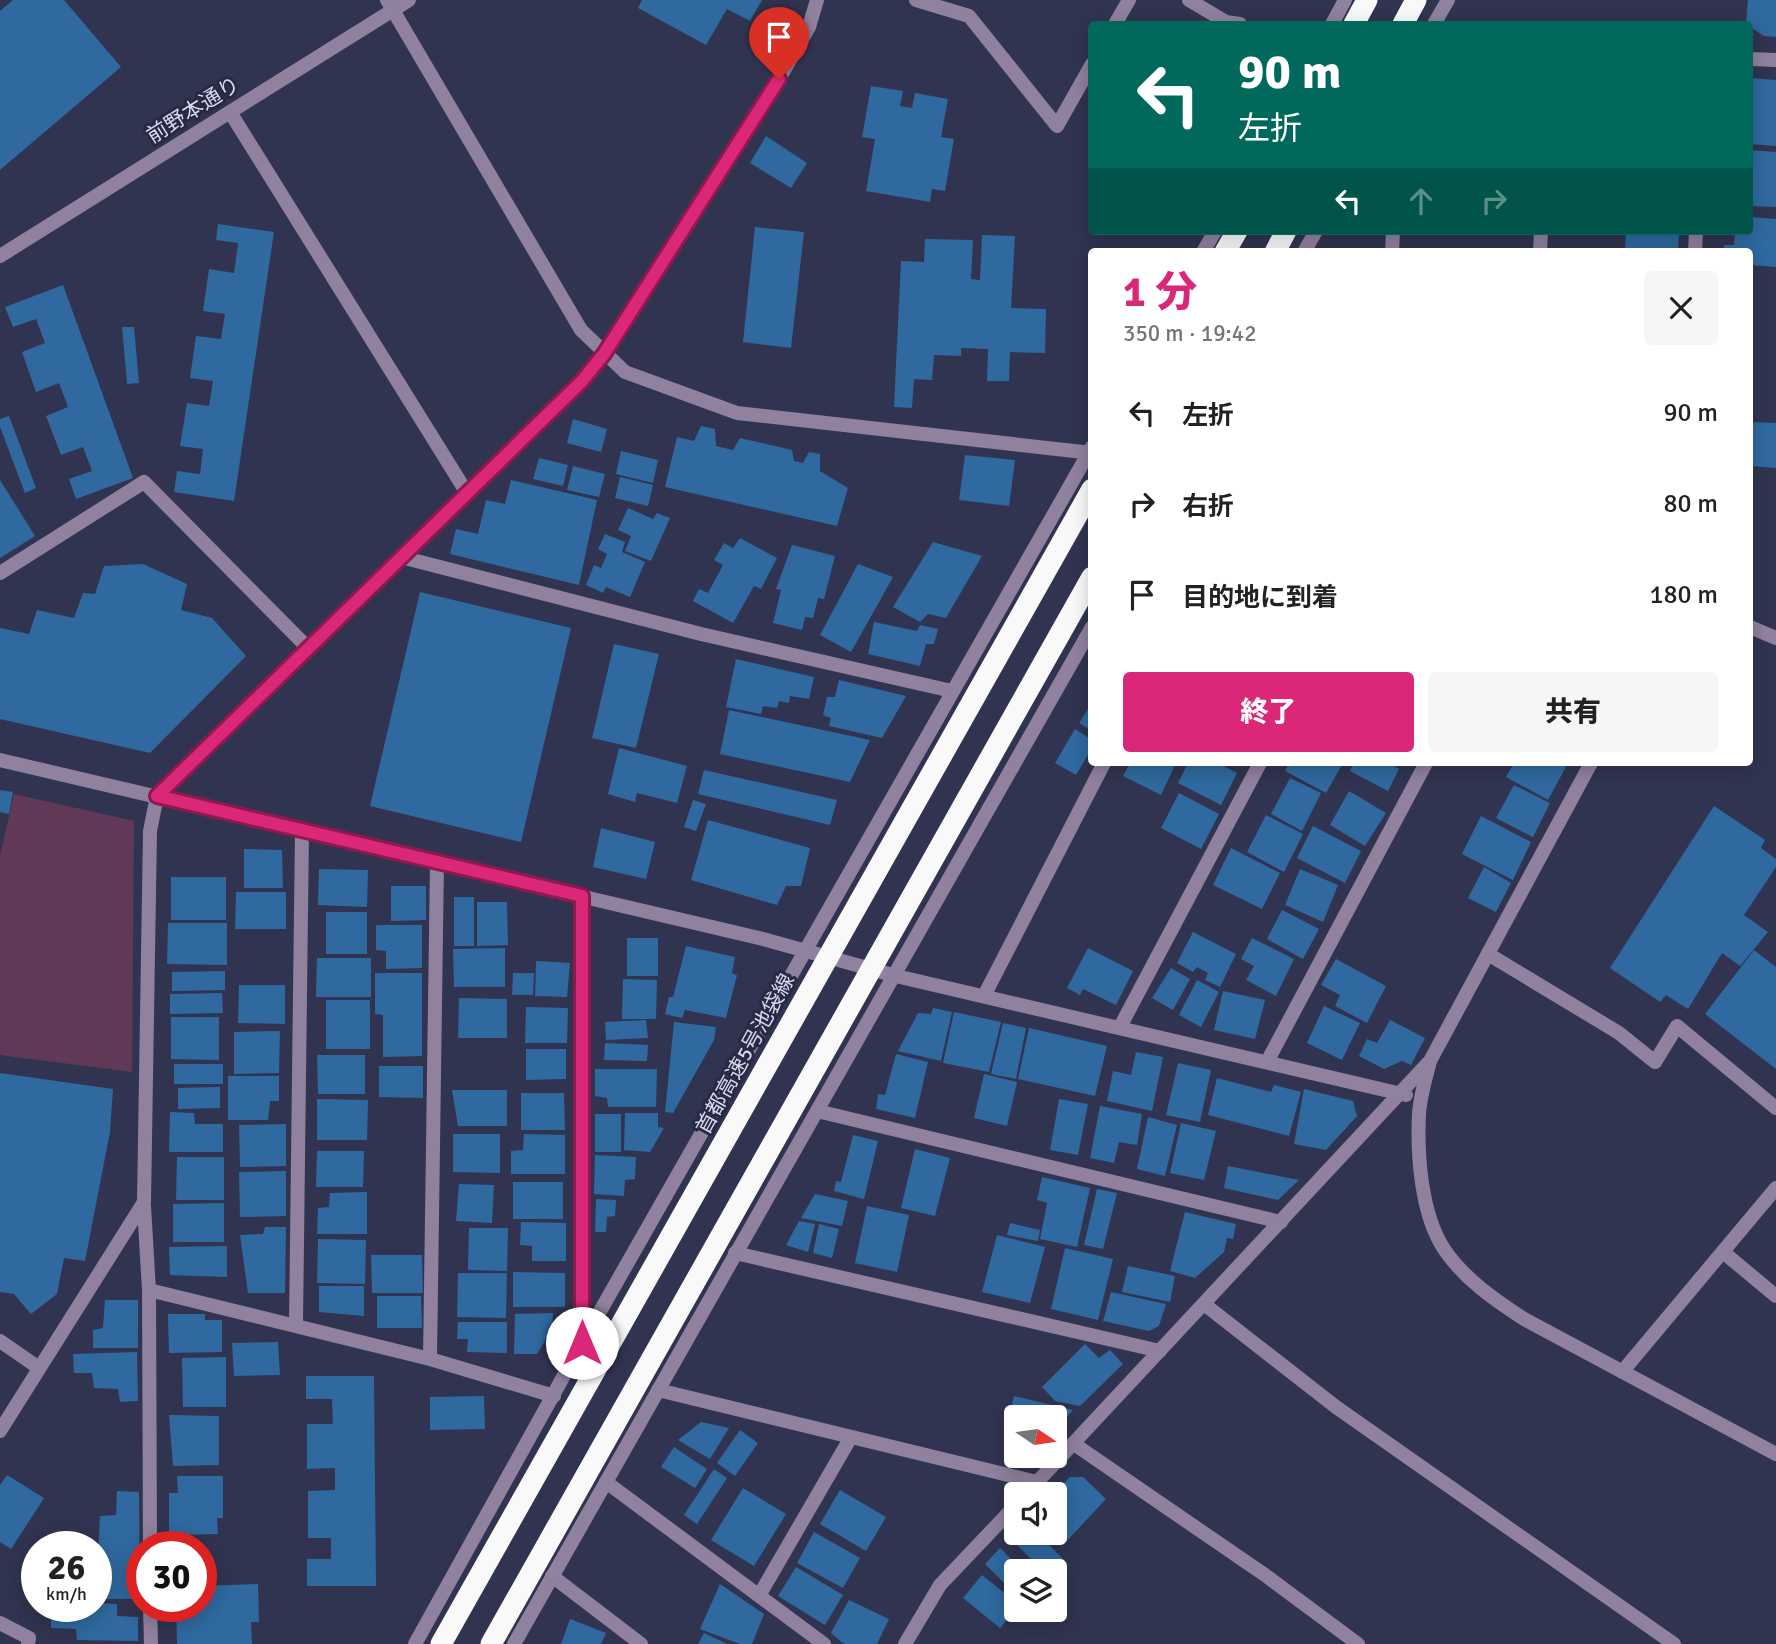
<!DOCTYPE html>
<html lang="ja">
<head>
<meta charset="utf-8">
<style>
	:root { --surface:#fff; --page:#f6f6f6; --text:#222; --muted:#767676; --accent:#db2777 }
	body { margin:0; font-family:Signika,"Noto Sans JP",sans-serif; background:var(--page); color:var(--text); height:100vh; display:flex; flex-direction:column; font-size:26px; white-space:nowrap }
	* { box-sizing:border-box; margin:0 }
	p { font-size:23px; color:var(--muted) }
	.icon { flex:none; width:38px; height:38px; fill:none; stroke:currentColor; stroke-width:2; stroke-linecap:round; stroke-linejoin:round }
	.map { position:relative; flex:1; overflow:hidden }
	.sheet { position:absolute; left:1088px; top:248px; width:665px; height:518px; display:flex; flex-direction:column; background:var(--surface); border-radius:7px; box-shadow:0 4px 18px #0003 }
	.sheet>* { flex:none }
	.guide { position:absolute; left:1088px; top:21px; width:665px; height:214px; border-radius:7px; box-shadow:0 4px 18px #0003; background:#00695c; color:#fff; overflow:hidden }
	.needle { width:46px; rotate:103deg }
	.tools { position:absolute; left:1004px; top:1405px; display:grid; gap:14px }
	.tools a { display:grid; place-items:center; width:63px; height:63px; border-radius:7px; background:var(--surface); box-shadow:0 4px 18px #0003; font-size:35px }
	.speed { position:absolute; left:21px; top:1531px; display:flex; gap:14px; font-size:35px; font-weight:700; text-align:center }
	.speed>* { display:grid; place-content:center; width:91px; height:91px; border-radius:50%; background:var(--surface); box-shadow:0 4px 18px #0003; line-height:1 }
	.speed small { font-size:18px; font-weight:400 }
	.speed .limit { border:10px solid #d22; background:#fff; color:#111 }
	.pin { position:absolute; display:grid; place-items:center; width:60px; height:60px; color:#fff; margin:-72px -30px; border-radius:50% 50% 50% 0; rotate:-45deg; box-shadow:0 0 7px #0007 }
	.pin .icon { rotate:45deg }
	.me { position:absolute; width:77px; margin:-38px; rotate:0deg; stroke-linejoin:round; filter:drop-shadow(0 0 5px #0008) }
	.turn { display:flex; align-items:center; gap:24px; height:147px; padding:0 35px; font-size:32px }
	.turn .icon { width:91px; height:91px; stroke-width:2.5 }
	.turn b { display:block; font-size:49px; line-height:60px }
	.lanes { display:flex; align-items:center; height:66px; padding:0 35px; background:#0003; justify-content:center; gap:35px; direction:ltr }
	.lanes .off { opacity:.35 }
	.round { display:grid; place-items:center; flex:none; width:74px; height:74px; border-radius:7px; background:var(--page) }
	.head { display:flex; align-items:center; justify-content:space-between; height:119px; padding:0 35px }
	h1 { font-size:42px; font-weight:800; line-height:52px; color:var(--accent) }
	.primary-button { display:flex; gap:14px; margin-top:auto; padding:14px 35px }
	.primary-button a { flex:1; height:80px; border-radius:7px; background:var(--accent); color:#fff; font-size:28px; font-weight:800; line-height:80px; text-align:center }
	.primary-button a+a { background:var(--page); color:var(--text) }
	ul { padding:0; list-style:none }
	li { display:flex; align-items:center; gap:21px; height:91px; padding:0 35px }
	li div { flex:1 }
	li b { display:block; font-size:26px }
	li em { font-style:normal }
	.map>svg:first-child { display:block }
</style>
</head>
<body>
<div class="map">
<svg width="1776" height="1644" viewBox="0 0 1776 1644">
	<rect width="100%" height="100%" fill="#313450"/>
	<path fill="#613956" d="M14 794 134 821 132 1072 0 1055V857Z"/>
	<path fill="#2f699f" d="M13 0H64L121 67 0 170V11Z
		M642 0H762L750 21 727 9 706 45 638 8Z
		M1748 0H1776V37L1764 36 1746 24Z
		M1750 78 1776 80V146L1750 144Z
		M871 86 903 91 900 106 912 108 915 93 948 99 941 137 954 139 945 191 932 189 930 202 866 191 875 139 862 137Z
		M766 136 807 163 791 188 750 163Z
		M1750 150 1776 152V207L1750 206Z
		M1750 217 1776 219V267L1750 265V252H1724V245H1734L1735 231H1750Z
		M218 224 274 232 234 501 174 492 177 471 200 474 203 449 180 446 187 403 209 406 213 381 190 378 196 336 221 339 225 314 203 311 209 269 234 273 238 243 216 240Z
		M755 227 804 232 791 348 743 342Z
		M1626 231H1679L1678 252H1625Z
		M982 235 1015 236 1011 308 1046 309 1045 353 1010 352 1009 381H987L988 349 961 348V356L934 355 932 380 914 379 912 408 894 407 901 261 924 262 925 239 973 240 971 279 980 280Z
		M63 285 133 478 76 499 69 479 92 471 83 447 61 455 46 416 68 407 59 383 36 392 22 352 45 343 36 319 13 327 5 307Z
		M122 327H134L139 383 127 384Z
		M9 416 36 488 25 493 0 427V419Z
		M573 419 607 429 601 452 567 443Z
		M1750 422 1776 423V468L1750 466Z
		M701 426 715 429 716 446 733 450 740 438 792 450 794 461 803 463 809 452 820 454V471L848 488 837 526 665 487 677 437 694 441Z
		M621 451 658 460 653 483 616 474Z
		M965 455 1015 460 1009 506 959 500Z
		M539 458 568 465 563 486 533 479Z
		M573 466 605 474 599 497 567 490Z
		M620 477 653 485 648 506 615 498Z
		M0 480 35 536 0 558Z
		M511 480 597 500 579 585 450 554 456 529 478 534 486 500 505 504Z
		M628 508 653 519 657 513 670 518 651 561 625 551 631 536 618 530Z
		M605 534 625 542 622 552 645 562 630 597 606 587 603 593 586 585 594 565 601 568 607 554 598 549Z
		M740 538 777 558 761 589 754 586 733 623 693 601 699 589 708 593 723 565 714 560 724 543 733 548Z
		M933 542 982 556 946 618 928 614 920 622 893 607Z
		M792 545 835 556 824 599 818 598 813 618 805 617 802 630 773 623 781 590 776 589Z
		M143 564 187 584 181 610 212 618 246 656 150 753 0 719V628L29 634 37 610 74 618 83 593 95 594 104 566Z
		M858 564 893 577 851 652 820 635Z
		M420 592 571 628 521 842 370 806Z
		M874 622 917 631 920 625 938 629 934 644H926L920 666 868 654Z
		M614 644 659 654 636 748 592 738Z
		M736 659 814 677 809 699 790 696 789 703 779 701 777 708 763 706 761 714 726 707Z
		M839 680 906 696 882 738 829 726 831 718 823 715 827 697H835Z
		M1092 703V731L1079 723Z
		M729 710 870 740 850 782 720 754Z
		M1075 729 1092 740V748L1076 775 1055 763Z
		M619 748 687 766 677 803 637 793 635 802 608 794Z
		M1130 763H1176L1161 795 1123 776Z
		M1188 763H1218L1237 773 1221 805 1178 783Z
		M1289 763H1343L1326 793 1285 771Z
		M1354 763H1389L1399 769 1388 791 1350 771Z
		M1514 763H1568L1548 800 1506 777Z
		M704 770 837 800 830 825 698 794Z
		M1290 778 1321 793 1302 831 1271 814Z
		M1514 785 1550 803 1533 837 1496 818Z
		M0 790 13 792 9 814 0 812Z
		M1349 791 1386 813 1365 846 1330 825Z
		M1179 793 1219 814 1201 849 1161 828Z
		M693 800 706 804 696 831 684 827Z
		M1714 806 1765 840 1761 848 1776 859V867L1744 915 1768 932 1740 966 1722 953 1688 1009 1666 995 1660 1002 1610 968Z
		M1266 815 1303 834 1284 872 1247 852Z
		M1481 816 1531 842 1513 880 1462 854Z
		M708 820 810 848 801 886H786L777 905 691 880Z
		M1313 826 1361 851 1345 883 1297 858Z
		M601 828 655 842 646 879 593 867Z
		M1231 848 1280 873 1262 909 1213 885Z
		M244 849 282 850 283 888H244Z
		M1484 867 1511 883 1496 912 1468 898Z
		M319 869 368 870 367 907 318 905Z
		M1300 869 1338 885 1323 922 1285 905Z
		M171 877H226V920H171Z
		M391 886H426V920L391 921Z
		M236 892H286V929H235Z
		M454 897H474V946H454Z
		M477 902H507L508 945 477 946Z
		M1282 910 1319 929 1303 959 1267 939Z
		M326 912H367V954H326Z
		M168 923H227V965L167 964Z
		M376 925H422V968L386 969V951L376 950Z
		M1193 932 1236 954 1220 987 1205 980 1208 973 1197 967 1193 972 1177 963Z
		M627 938H658V976H627Z
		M1252 938 1294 959 1276 996 1246 980 1254 966 1241 959Z
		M686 946 735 957 732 973 737 975 726 1018 685 1010 682 1018 665 1014 669 997H673Z
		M505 948V987H454L453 949Z
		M1088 948 1133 971 1116 1005 1083 989 1080 995 1067 988Z
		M1754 950 1776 967V1069L1705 1014Z
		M317 958H371V997H316Z
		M1336 959 1386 986 1367 1023 1335 1006 1340 995 1321 985Z
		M536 961 570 963 567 997 535 996Z
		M1171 968 1190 979 1173 1010 1152 998Z
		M225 971V990L172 991V972Z
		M375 973H422V1056L383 1057V1015L375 1014Z
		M513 973H534L533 995H512Z
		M623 979 657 980 656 1019H622Z
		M1197 980 1219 992 1201 1027 1179 1015Z
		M239 985H285V1024L238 1023Z
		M1223 991 1265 1000 1255 1039 1214 1030Z
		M222 993 223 1013 170 1014V994Z
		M459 998 507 999V1038H458Z
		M326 1000H370V1049H326Z
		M1324 1006 1360 1023 1342 1060 1307 1043Z
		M526 1007 568 1008 567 1043H525Z
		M933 1008 952 1012 941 1061 898 1051 918 1013 931 1014Z
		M954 1012 1001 1022 989 1072 943 1063Z
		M171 1017H219V1060L171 1059Z
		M646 1020 648 1038 606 1040 605 1022Z
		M1390 1020 1425 1038 1411 1065 1402 1061 1384 1069 1359 1056 1367 1039 1377 1043Z
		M674 1022 716 1027 714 1040 673 1113 665 1112Z
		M1003 1023 1026 1028 1016 1079 991 1074Z
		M1029 1028 1107 1046 1095 1096 1018 1079Z
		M280 1031 279 1073 234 1074V1032Z
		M605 1043 648 1045 647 1061 604 1060Z
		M526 1049H566V1079L526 1080Z
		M1136 1052 1163 1057 1152 1111 1107 1101 1113 1071 1131 1075Z
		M896 1054 928 1062 915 1118 876 1109 878 1094 885 1095Z
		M317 1055H365V1094H318Z
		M1178 1063 1211 1070 1200 1122 1166 1115Z
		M174 1064H223V1084H174Z
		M379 1066H423V1098L379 1097Z
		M595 1069H657L656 1107H608L607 1098 595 1096Z
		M0 1073 113 1089 110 1132 85 1261 64 1258 57 1294 31 1314 14 1294 0 1292Z
		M984 1074 1017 1082 1007 1126 974 1118Z
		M228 1076H279V1101H270L268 1120H228Z
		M1217 1078 1271 1092 1274 1085 1301 1092 1289 1136 1208 1115Z
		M220 1087V1108L178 1109V1088Z
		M1304 1089 1353 1101 1357 1116 1326 1150 1294 1144Z
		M452 1090H507V1126H458Z
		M521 1093H564L565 1130H521Z
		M317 1099 368 1100 367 1140H317Z
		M1059 1099 1088 1104 1078 1155 1050 1150Z
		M1100 1106 1142 1114 1137 1145 1119 1142 1114 1163 1090 1158Z
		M170 1112 194 1113 195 1124H223V1152H169Z
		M625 1113H658V1127L664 1128 650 1152 624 1150Z
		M595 1114H621V1152H595Z
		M1148 1117 1177 1125 1165 1176 1137 1169Z
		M1181 1123 1216 1131 1204 1180 1170 1173Z
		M286 1124V1166L240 1167 239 1125Z
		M453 1134H500V1173L453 1172Z
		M524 1134 565 1135V1174H511V1151L523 1150Z
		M853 1135 878 1141 864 1199 834 1191 836 1181 841 1182Z
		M915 1149 950 1158 935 1216 901 1208Z
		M317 1151H364L363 1187H316Z
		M595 1155 636 1157 635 1179 625 1180 624 1196 594 1194Z
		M177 1157H224V1200H176Z
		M1228 1166 1299 1180 1278 1200 1224 1188Z
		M286 1171V1216L240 1217 239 1172Z
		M1042 1177 1090 1188 1077 1247 1040 1239 1047 1203 1037 1200Z
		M513 1182H563V1219H513Z
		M459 1184 494 1185 492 1223 456 1221Z
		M1097 1189 1117 1193 1103 1249 1084 1245Z
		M367 1192V1234H317L318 1208 329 1207 330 1193Z
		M815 1194 848 1201 842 1226 801 1218Z
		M596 1199 616 1200 615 1216 607 1217 606 1232H595Z
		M224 1203V1242H173V1204Z
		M867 1206 909 1215 897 1272 855 1263Z
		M1185 1212 1236 1224 1233 1239 1227 1238 1224 1252 1195 1278 1170 1271Z
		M799 1221 815 1224 808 1252 786 1245Z
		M521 1222 566 1223V1261H532V1246L520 1245Z
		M1010 1223 1040 1230 1038 1241 1007 1235Z
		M819 1224 839 1229 832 1258 813 1253Z
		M265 1227H286L285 1293H248L240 1235 263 1234Z
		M469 1228H508L507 1271 468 1270Z
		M997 1235 1045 1247 1030 1303 982 1292Z
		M318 1239 366 1240 365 1284 317 1283Z
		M227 1246V1277L170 1275 169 1247Z
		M1065 1248 1113 1259 1098 1320 1051 1309Z
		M371 1255H422L423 1293H372Z
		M1128 1266 1175 1276 1170 1302 1122 1292Z
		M513 1272 565 1273V1307H513Z
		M458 1273H507L506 1318 457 1317Z
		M319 1286H364V1316L319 1312Z
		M1111 1292 1166 1304 1159 1326 1149 1331 1103 1321Z
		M377 1296H421L422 1328H377Z
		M105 1300H138V1348H93V1330L103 1328Z
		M553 1313 552 1329 537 1354H514L515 1314Z
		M168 1314H205V1320H222V1352L169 1353Z
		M458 1322H507V1353L467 1352 468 1339H457Z
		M278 1342 280 1375 234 1376 232 1343Z
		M1085 1344 1099 1358 1110 1350 1123 1364 1080 1406 1055 1401 1042 1387Z
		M137 1352 138 1401 120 1402 118 1389 94 1388 92 1373H74L73 1354Z
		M226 1357V1407H183L182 1358Z
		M306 1376H374L376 1586H307V1559H331V1538H308V1491L335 1490V1468L307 1469V1424H333L332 1399H306Z
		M484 1396 485 1429 430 1430V1397Z
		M1014 1396 1073 1410 1055 1431V1418H1017V1443L1004 1440Z
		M169 1415 219 1416V1465L173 1466Z
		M701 1422 729 1428 710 1459 678 1440Z
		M740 1430 758 1443 735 1476 717 1463Z
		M674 1447 707 1469 695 1488 661 1467Z
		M714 1469 727 1478 697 1524 684 1515Z
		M7 1475 44 1498 11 1549 0 1542V1485Z
		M177 1476H223V1518H217L218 1534 169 1535V1493H178Z
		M1070 1477H1083L1106 1499 1063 1545 1050 1533H1055V1494H1053Z
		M743 1488 786 1514 754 1566 711 1540Z
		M840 1490 886 1517 866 1551 820 1524Z
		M117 1491 139 1492 140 1599H96L100 1516 116 1515Z
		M814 1532 860 1558 843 1588 797 1563Z
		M1020 1533H1037L1064 1560 1052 1572H1017V1584L1011 1590 985 1564 1000 1548 1022 1570 1032 1560 1012 1540Z
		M796 1567 843 1595 825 1625 778 1596Z
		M982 1575 1017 1603V1607L1000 1628 963 1598Z
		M258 1584 259 1622H251L252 1644H177L176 1606H201V1586Z
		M720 1584 764 1614 752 1644H740L700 1629Z
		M849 1600 889 1619 877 1644H844L831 1633Z
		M96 1603 117 1604V1616L138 1617V1641L77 1640 76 1629 51 1628V1606H96Z
		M570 1619 606 1633 601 1644H561Z
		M704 1633 727 1644H698Z"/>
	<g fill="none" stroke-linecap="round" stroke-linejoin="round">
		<path stroke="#90819e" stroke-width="14" d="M916 0 969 16 1057 126 1092 64
			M1115 24 1129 0
			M230 112 467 493
			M0 573 144 482 308 648
			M1488 954 1619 1033 1655 1062 1677 1026 1776 1108
			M817 1111 1281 1222
			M1723 1252 1776 1296
			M735 1253 1160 1351
			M606 1482 824 1644
			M552 1576 641 1644
			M760 1594 851 1437
			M0 1623 29 1638 28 1644"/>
		<path stroke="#90819e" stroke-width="14" d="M387 0 581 330 625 372 737 413 1092 453
			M1189 0 1226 22 1240 24
			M1434 24 1448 0
			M1750 59 1776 60
			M1304 252 1316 231
			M1392 252 1393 231
			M1540 252 1541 231
			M1695 252 1696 231
			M401 557 701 634 952 691
			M1750 627 1776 638
			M1591 763 1430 1061C1426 1078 1420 1096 1419 1114 1417 1155 1421 1214 1444 1249 1464 1279 1495 1300 1524 1319L1776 1454
			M896 976 1406 1095
			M984 996 1104 763
			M1120 1027 1260 763
			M1267 1062 1426 763
			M144 1206 149 1290 150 1547
			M149 1290 430 1359 554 1396
			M1204 1304 1336 1407 1674 1644
			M296 1324 302 830
			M0 1341 39 1368
			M582 1343V896
			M430 1359 437 862
			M1622 1372 1776 1188
			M658 1390 1037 1482
			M0 1431 144 1202 150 831 157 796 582 381 604 354 779 79 809 27 817 0
			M1074 1444 1265 1575 1358 1644
			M1026 1494 1428 1063
			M150 1606 151 1644
			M514 1644 1092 627
			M905 1644 940 1585 1017 1504"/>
		<path stroke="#90819e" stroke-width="14" d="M1332 24 1345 0
			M1203 252 1215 231
			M0 256 409 0
			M0 760 763 939 896 976
			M415 1644 582 1343 1092 447"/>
		<path stroke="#f9f9f9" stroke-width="21" d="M1354 24 1367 0
			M1403 24 1416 0
			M1225 252 1237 231
			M1275 252 1286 231"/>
		<path stroke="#f9f9f9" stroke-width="21" d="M441 1644 1092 489
			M491 1644 1092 577"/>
	</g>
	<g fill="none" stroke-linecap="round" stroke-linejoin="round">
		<g stroke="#8e194d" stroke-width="18">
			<path id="route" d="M582 1343V896L157 796 582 381 604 354 779 79"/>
		</g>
		<use href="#route" stroke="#db2777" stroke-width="12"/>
	</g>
	<g text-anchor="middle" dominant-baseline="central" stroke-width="6" stroke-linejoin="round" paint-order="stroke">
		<g font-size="21" fill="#d7daeb" stroke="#282a45">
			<text transform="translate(193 110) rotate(-32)">前野本通り</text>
			<text transform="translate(745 1054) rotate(-61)">首都高速5号池袋線</text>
		</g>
	</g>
</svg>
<div class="tools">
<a><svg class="needle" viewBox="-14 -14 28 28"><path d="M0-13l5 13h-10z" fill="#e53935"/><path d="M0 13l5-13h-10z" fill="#767676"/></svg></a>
<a><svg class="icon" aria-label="sound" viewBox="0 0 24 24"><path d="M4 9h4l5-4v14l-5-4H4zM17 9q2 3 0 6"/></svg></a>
<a><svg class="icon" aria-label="layers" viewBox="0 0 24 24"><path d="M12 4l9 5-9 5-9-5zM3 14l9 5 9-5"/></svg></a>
</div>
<div class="speed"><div>26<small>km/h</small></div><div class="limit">30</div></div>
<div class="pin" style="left:779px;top:79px;background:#d93025"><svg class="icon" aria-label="arrive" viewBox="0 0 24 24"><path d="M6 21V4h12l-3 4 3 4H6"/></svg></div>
<svg class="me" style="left:582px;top:1343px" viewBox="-20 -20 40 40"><circle r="19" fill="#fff"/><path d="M0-13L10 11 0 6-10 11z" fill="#db2777"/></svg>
<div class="guide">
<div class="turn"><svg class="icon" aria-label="left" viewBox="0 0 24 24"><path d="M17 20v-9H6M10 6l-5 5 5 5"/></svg><div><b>90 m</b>左折</div></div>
<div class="lanes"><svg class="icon" aria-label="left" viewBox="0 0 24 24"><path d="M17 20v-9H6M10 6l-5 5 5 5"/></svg><svg class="icon off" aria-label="ahead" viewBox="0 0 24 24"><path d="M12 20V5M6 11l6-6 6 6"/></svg><svg class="icon off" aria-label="right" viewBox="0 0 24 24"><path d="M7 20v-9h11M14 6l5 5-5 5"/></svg></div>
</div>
<section class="sheet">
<div class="head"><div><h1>1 分</h1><p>350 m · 19:42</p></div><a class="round"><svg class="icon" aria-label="close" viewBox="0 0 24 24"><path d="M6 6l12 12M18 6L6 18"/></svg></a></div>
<ul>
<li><svg class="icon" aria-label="left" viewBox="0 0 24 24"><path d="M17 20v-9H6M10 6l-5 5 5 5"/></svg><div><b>左折</b></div><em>90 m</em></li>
<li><svg class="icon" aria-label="right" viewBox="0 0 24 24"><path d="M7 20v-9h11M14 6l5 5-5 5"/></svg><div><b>右折</b></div><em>80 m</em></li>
<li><svg class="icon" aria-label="arrive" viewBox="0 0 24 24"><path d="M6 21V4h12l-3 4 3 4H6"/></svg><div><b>目的地に到着</b></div><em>180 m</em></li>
</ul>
<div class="primary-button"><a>終了</a><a>共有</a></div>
</section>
</div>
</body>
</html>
